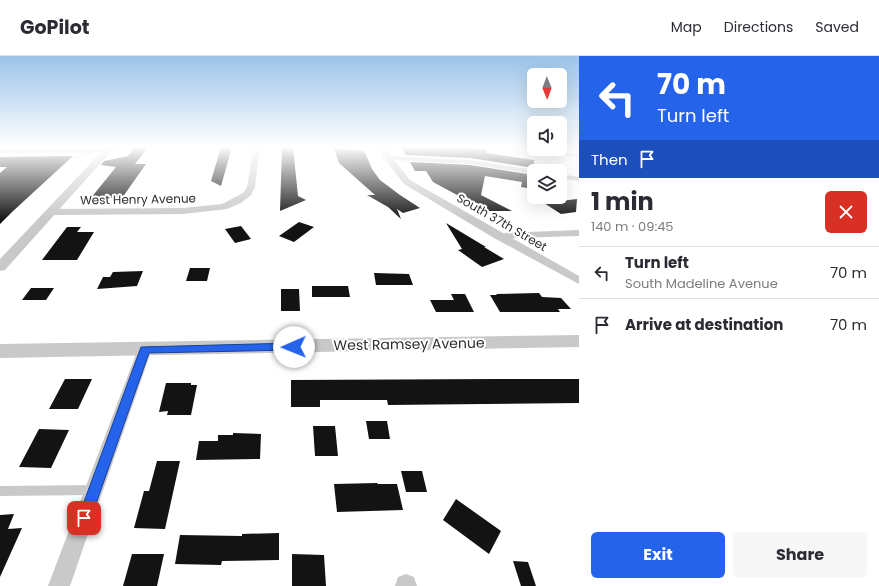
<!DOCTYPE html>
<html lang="en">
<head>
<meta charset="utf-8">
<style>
	:root { --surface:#fff; --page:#f7f7f7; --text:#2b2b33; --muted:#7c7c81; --line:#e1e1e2; --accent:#2563eb }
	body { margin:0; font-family:Poppins,sans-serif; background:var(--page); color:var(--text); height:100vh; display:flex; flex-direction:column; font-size:15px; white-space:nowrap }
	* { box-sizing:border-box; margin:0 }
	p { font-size:13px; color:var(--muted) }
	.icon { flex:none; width:22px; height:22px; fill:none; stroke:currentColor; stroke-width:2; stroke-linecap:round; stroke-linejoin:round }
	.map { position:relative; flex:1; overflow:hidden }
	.sheet { display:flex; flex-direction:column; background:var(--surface); width:300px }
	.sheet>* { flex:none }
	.banner { background:#2563eb; color:#fff; overflow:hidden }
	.needle { width:26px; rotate:179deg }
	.buttons { position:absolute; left:527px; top:12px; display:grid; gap:8px }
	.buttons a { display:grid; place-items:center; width:40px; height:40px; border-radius:6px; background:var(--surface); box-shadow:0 4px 16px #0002; font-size:20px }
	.pin { position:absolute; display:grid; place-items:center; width:34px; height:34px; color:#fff; margin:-17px; border-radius:8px; box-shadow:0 2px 6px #0006 }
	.me { position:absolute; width:44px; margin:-22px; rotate:269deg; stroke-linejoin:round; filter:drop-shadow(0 0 3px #0008) }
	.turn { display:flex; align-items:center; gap:14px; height:84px; padding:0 12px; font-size:18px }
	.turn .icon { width:52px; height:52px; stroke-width:2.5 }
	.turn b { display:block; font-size:28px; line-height:34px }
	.then { display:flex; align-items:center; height:38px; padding:0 12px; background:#0003; gap:8px; font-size:15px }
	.round { display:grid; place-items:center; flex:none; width:42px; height:42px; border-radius:6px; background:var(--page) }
	.overview { display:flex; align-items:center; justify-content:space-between; height:68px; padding:0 12px }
	h1 { font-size:24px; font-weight:700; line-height:30px }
	.cta { display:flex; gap:8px; margin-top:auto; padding:8px 12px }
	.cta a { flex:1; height:46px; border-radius:6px; background:var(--accent); color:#fff; font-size:16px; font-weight:700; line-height:46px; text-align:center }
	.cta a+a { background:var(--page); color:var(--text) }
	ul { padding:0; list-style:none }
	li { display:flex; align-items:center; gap:12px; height:52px; padding:0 12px; border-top:1px solid var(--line) }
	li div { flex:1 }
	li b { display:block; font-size:15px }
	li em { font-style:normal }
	header { display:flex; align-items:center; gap:24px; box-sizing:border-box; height:56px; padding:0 20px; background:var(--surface); border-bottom:1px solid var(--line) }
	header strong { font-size:19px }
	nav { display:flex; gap:22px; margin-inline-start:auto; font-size:14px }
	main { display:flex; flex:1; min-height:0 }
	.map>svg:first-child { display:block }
</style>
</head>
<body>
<header>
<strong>GoPilot</strong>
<nav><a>Map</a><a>Directions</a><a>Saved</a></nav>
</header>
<main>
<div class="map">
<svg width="579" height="530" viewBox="0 0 579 530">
	<rect width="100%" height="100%" fill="#fff"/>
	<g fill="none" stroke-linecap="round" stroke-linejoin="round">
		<path stroke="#c5ddea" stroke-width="2.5" d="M520 91 579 100"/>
	</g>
	<path fill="#131313" d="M135 91H148L135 108H146L122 142 90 143 116 111 101 109 104 105 128 100Z
		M221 91H232L221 130 211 125Z
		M282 91H293L298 140 306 144 280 155Z
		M401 91H461L487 94 486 97 534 104V112L470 102 406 99Z
		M334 93 364 94 372 113 380 124 400 139 420 152 403 157 397 153 401 163 388 151 367 139H375L339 107Z
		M73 100 12 156 0 168V117L7 111H0V101Z
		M410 106 470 109 534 119V133L521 131 522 126 485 120 481 139 512 155H479L465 139 459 140 433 126 426 115H415Z
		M577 143 576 156 561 158 544 147Z
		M299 166 314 171 294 186 279 180Z
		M446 167 486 191H484L504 203 482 211 458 194 462 193Z
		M241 170 251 183 235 187 225 173Z
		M67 171H81L77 176H94L77 204H42Z
		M190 212H210L207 225H186Z
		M143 215 137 230 97 233 103 221H110L113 216Z
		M374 217 409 218 413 229H376Z
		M312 230H348L350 241H312Z
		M31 232H54L46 244H22Z
		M281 233H299L300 255H281Z
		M539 237 542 241 561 242 571 253H558L560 256H500L490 239H497L496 238Z
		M451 238H465L474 256H436L430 244H454Z
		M65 323H92L78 353H49Z
		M497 323H579V347L388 349 387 344H320V351H291V324Z
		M166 327H191V329H197L191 359H167L168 355 159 356Z
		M366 365H387L390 383H369Z
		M313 370H335L338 400H315Z
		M39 373 69 374 51 412 19 411Z
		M233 377 261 378 260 403 196 404 199 385H218V379H233Z
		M157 405H180L165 473 134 472 144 435H149Z
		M401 415H422L427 436H406Z
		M377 427 378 428H397L403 454 337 456 334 428Z
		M456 443 501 475 489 498 443 464Z
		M14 458 8 473 22 472 0 521V459Z
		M279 477V504L222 505 221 509 175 508 180 479 242 480V478Z
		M132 498H164L157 530H123Z
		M292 498 324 499 326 530H292Z
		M513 505 528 506 536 530H521Z"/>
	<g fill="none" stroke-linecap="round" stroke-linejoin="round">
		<path fill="#c9c9c9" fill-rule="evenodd" d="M94 429 98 431 99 434 98 437 94 439 0 440V430Z"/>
		<path fill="#c9c9c9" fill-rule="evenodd" d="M254 91H260L255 131 251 139 241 147 227 153 183 158 53 159 48 156 53 153 183 152 222 148 243 137 247 131Z
			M380 91H387L391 100 470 104 537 114 534 115V118L470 108 394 104 410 124 503 177 579 174V180L512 182 579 220V228L494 182 404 128 384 102Z
			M0 93H107L111 95 107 97H0Z
			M560 118 579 121V125L560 122Z
			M145 288 150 290 152 293 70 530H48L138 293 140 290Z
			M406 518 414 521 417 530H395L398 521Z"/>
		<path fill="#c9c9c9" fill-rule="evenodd" d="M106 91H115L5 214 0 215V203Z
			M579 279V291L0 302V288Z"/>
	</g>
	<linearGradient id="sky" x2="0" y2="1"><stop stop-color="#9ac4e9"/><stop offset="0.55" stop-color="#fff"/><stop offset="1" stop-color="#fff" stop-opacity="0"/></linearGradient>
	<rect width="579" height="165" fill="url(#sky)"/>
	<path fill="#2563eb" stroke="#184099" d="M294 287 299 291 294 294 149 297 91 462 89 467 84 469 80 467 78 462 141 291Z"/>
	<g text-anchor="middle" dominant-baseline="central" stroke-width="4" stroke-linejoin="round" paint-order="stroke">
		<g font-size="12" fill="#2c2c2c" stroke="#fff">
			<text transform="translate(138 143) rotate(-1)">West Henry Avenue</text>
			<text transform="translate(502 166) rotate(30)">South 37th Street</text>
		</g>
		<g font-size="14" fill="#2c2c2c" stroke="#fff">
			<text transform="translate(409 288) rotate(-1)">West Ramsey Avenue</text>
		</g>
	</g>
</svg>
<div class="buttons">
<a><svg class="needle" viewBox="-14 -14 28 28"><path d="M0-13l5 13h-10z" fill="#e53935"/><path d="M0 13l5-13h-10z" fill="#7c7c81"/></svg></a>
<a><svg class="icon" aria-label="sound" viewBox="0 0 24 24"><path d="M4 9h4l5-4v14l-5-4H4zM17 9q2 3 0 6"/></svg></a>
<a><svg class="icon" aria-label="layers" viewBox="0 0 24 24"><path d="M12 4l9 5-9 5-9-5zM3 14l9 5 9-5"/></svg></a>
</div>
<div class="pin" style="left:84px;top:462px;background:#d93025"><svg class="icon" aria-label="arrive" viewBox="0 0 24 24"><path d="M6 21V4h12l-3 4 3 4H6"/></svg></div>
<svg class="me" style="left:294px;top:291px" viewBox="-20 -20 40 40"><circle r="19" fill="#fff"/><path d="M0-13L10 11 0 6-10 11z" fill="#2563eb"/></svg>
</div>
<section class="sheet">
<div class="banner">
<div class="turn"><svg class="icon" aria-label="left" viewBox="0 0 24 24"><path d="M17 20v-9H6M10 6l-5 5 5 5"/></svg><div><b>70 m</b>Turn left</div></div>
<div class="then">Then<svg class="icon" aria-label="arrive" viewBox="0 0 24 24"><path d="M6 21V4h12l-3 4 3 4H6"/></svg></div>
</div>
<div class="overview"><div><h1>1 min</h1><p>140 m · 09:45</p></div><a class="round" style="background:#d93025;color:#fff"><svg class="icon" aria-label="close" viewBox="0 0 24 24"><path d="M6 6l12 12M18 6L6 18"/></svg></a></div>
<ul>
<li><svg class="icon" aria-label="left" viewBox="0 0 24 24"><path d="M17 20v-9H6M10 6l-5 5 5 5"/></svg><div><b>Turn left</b><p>South Madeline Avenue</p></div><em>70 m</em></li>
<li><svg class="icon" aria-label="arrive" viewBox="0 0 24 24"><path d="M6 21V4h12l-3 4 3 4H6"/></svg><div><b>Arrive at destination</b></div><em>70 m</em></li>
</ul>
<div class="cta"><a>Exit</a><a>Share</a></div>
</section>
</main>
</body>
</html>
